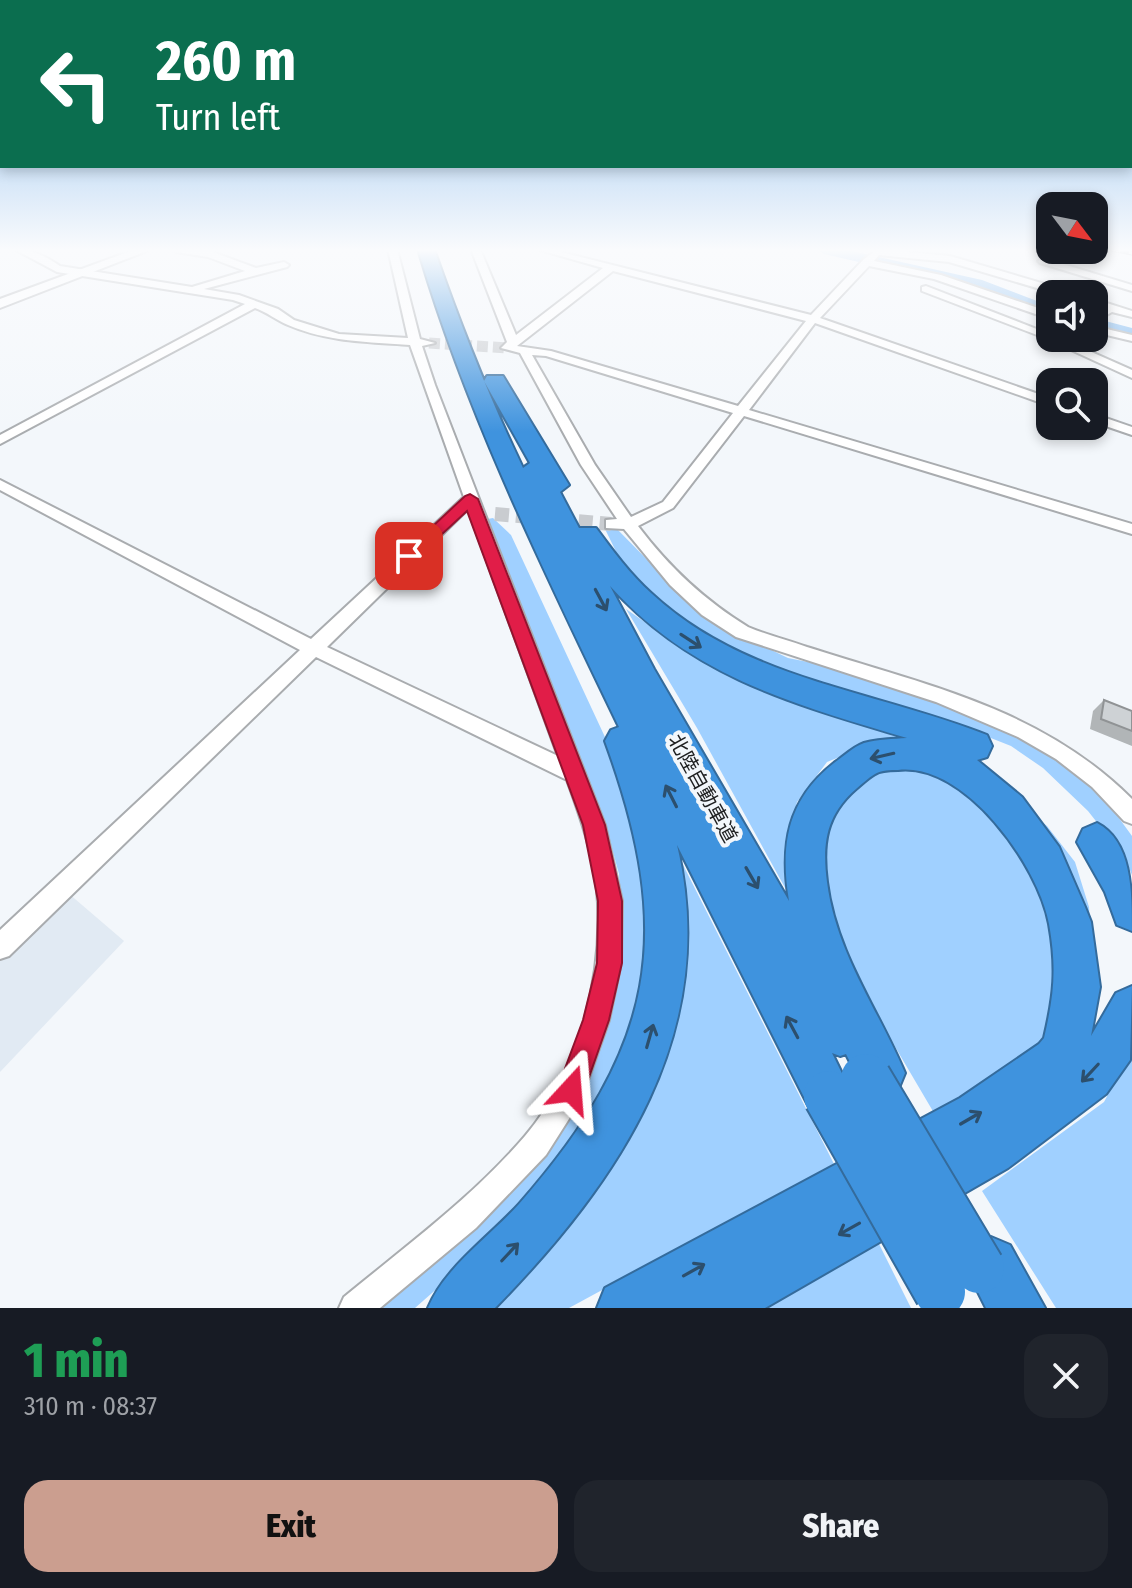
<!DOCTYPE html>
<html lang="en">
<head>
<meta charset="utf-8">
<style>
	:root { --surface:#171b24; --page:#20242c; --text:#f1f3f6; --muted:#9ea1a6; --accent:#cb9e8f }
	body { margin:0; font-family:"Fira Sans Condensed","Noto Sans JP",sans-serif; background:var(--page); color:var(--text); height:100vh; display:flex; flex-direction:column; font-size:30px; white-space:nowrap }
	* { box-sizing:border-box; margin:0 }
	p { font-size:26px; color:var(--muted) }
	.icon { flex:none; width:44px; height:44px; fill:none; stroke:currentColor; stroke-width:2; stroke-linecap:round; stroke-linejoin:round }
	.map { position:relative; height:1308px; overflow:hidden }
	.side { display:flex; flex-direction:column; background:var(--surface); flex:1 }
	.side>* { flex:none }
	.hud { position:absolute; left:0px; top:0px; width:1132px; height:168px; box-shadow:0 4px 12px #0003; background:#0b6e4f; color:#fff; overflow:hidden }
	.needle { width:52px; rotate:122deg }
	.fabs { position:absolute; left:1036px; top:192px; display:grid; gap:16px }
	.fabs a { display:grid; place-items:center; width:72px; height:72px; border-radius:16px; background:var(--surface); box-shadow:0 4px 12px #0003; font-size:40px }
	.pin { position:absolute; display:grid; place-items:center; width:68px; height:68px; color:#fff; margin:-34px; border-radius:16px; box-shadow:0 4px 12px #0006 }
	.me { position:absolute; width:88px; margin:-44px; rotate:19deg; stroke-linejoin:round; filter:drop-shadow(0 0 6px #0008) }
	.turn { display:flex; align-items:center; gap:28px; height:168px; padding:0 24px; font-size:36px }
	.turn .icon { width:104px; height:104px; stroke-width:2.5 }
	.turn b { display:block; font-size:56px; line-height:68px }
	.round { display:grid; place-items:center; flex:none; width:84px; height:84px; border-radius:24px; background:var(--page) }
	.summary { display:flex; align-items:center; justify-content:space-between; height:136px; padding:0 24px }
	h1 { font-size:48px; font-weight:800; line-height:60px; color:#1e9e55 }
	.primary-button { display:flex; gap:16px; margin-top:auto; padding:16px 24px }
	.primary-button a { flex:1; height:92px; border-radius:24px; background:var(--accent); color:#111; font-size:32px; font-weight:800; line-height:92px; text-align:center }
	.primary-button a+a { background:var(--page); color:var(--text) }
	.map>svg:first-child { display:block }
</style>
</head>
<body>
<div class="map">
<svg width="1132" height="1308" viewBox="0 0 1132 1308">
	<rect width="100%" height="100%" fill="#f3f7fb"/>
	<path fill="#e1eaf3" d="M68 893 124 941 0 1072V957Z"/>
	<path fill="#a0d0ff" d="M493 518 511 535 611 750 649 888 646 958 631 1026 605 1090 539 1185 457 1271 415 1308H372L451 1249 545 1125 598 1029 622 945 619 874 604 819 575 757 482 520Z
		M605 529H617L679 592 734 632 788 658 853 671 968 705 1071 768 1108 803 1132 836V875L1125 858 1088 811 1043 768 1011 746 958 725 746 661 684 624 626 572Z
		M626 609 678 645 909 738 872 744 827 762 797 802 787 842 794 904 697 728Z
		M932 761 1009 795 1047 826 1075 862 1089 907 1091 940 1048 1035 990 1080 934 1113 844 960 820 890 816 830 861 772Z
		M673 845 834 1164 569 1308H484L596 1175Z
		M1132 1050V1308H1056L982 1191 1104 1102Z
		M877 1240 911 1308H759Z"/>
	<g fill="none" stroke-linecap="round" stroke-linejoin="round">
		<path fill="#72b2ef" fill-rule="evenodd" d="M816 249H843L982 280 1050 306V317L977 289 824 254Z
			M1094 318 1132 328V340L1094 330Z"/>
		<path stroke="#c9ccd0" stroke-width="11" stroke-dasharray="11 5" stroke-linecap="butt" d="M429 343 507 348"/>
		<path stroke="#c9ccd0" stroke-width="14" stroke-dasharray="14 7" stroke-linecap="butt" d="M495 514 611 524"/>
		<g stroke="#a9acaf" stroke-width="4">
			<path id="street" d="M14 249C32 249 45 256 60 266L192 287 245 271 208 257 176 252 172 249 210 251 256 268 284 262 289 265 287 267 204 289 239 295 278 309 294 320 339 334 408 338 388 249H397L420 339 435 343 422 346 435 385 605 825 622 901 621 963 609 1020 581 1100 546 1155 476 1228 380 1308H339L344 1297C406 1246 473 1197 525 1136 577 1075 602 982 598 903 596 861 581 818 567 780L316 657 9 956 0 959V930L300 650 0 490V480L311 639 464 497 410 345C369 342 327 342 288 325 276 320 267 312 255 308L0 444V435L245 304 233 300 57 272ZM468 509 558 756 327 647Z
				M471 249H480L516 335 603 268 536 249H549L811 315 863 260 877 249 950 256 1072 292 1073 294H1057L949 262 879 255 874 261 941 275 1050 312V319L934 279 869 266 820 318 1050 398V406L815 323 749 410 1132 524V534L744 416 673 508 638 526C669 567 704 600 748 627 767 635 787 640 807 647 925 685 1041 708 1132 799V824L1124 821 1092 787 1056 759 1018 737 936 702 736 637 702 615 670 585 624 529 606 528V520L617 519 581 465 520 353 501 348 507 342ZM613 271 806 321 738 406 551 351 517 346ZM532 355 546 356 733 413 663 502 631 517 595 465Z
				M1043 258 1132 285V291L1040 263 1038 261Z
				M926 286 1047 333 1050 338H1060L1132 370V378L1045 338 922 291V287Z
				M1094 299 1132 311V317L1112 312 1094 322V314L1102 309 1094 306Z
				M1094 326 1132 335V341L1094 332Z
				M1094 414 1132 427V435L1094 422Z"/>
		</g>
		<g stroke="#a9acaf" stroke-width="4">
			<path id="secondary" d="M136 249H152L0 308V299Z"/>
		</g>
		<g stroke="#346b9c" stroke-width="4">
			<path id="highway" d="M418 249H434C460 324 489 397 523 468L530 463 484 381 487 376H503L569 485 560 492 579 528H596C613 551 630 574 651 593 744 680 873 690 987 735L992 746 987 757 977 760 1022 797 1059 847 1085 907 1091 922 1100 987 1091 1036 1116 993 1132 986 1130 1060 1106 1094 1008 1168 765 1308H597L605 1288 960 1098 1039 1044 1044 1038C1054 995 1057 969 1049 924 1038 865 965 762 898 770 891 770 881 770 875 774 868 778 862 784 856 789 826 815 822 844 827 882 836 953 878 1009 905 1073L898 1090 881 1097 864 1090 846 1054 840 1056 832 1053 853 1096 846 1113 829 1120 812 1113 677 845C721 1032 620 1180 495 1308H428C445 1267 489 1237 519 1204 656 1048 676 935 605 741L611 730 619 727C544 571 467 415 418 249ZM610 586C692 677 794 704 907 738 893 739 878 739 864 743 853 747 844 756 834 763 787 800 780 845 789 901L654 669Z
				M1097 823C1132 841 1132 892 1132 931L1117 925 1105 892 1077 842 1083 829Z
				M991 1237 1010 1245 1045 1308H986L964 1264 972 1245Z"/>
		</g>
		<use href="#street" fill="#fff" fill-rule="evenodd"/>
		<use href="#secondary" fill="#fff" fill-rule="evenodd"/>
		<use href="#highway" fill="#3f93de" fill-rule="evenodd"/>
		<g stroke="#3a3b3c" stroke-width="5">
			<path id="rail" d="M1111 249 1132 253"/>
		</g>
		<use href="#rail" stroke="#f3f7fb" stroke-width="3" stroke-dasharray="9" stroke-linecap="butt"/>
		<g stroke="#346b9c" stroke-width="54" stroke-linecap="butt">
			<path id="highway-bridge" d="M866 1079 979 1268
				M829 1096 940 1292"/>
		</g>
		<use href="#highway-bridge" stroke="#3f93de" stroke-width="50"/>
	</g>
	<path fill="#b1b5b7" d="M1104 700 1132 711V746L1090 729 1093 711Z"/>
	<path fill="#ced2d5" stroke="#909395" stroke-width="2" d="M1104 700 1132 711V731L1101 719Z"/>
	<defs><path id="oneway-shaft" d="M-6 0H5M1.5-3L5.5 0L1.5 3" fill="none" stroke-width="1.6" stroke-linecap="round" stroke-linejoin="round" transform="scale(2)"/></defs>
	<g stroke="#2c4f6d">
		<use href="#oneway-shaft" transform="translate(601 600) rotate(62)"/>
		<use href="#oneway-shaft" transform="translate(691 641) rotate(33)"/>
		<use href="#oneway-shaft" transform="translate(882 756) rotate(167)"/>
		<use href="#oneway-shaft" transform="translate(671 796) rotate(-117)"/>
		<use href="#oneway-shaft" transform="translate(752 878) rotate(60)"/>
		<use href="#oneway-shaft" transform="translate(792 1027) rotate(-118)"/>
		<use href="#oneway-shaft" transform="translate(650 1036) rotate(-74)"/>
		<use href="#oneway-shaft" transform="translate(1090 1073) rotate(133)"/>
		<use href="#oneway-shaft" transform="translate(971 1118) rotate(-30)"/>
		<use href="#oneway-shaft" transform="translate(849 1229) rotate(151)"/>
		<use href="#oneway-shaft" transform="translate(510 1252) rotate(-47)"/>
		<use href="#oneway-shaft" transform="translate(694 1270) rotate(-29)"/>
	</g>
	<linearGradient id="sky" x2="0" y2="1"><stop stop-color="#79b3eb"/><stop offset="0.58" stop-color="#fafbfd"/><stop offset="1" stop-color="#fafbfd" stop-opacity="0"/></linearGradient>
	<rect width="1132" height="432" fill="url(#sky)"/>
	<path fill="#e11d48" stroke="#92132f" stroke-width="2" d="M470 494 478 499 605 825 622 901V963L609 1020 581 1100 571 1104 561 1100 557 1090 583 1020 597 963 598 901 583 825 467 511 414 560H403L401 556 465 496Z"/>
	<g text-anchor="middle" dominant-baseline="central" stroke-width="8" stroke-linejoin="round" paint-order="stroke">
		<g font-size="20" fill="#202122" stroke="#f3f7fb">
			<text transform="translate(703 788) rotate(61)">北陸自動車道</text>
		</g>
	</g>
</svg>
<div class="fabs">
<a><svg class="needle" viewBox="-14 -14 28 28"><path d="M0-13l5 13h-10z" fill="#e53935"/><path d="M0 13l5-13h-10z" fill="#9ea1a6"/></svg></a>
<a><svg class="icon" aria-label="sound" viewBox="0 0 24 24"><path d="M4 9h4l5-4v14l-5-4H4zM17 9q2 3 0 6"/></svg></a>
<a><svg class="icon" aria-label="search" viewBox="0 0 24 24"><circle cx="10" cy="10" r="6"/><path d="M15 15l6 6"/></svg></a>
</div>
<div class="pin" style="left:409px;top:556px;background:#d93025"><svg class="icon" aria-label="arrive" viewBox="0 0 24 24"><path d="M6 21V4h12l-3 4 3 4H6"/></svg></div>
<svg class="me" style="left:571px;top:1090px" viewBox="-20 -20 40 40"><path d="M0-17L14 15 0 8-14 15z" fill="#e11d48" stroke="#fff" stroke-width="4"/></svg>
<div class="hud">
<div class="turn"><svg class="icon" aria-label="left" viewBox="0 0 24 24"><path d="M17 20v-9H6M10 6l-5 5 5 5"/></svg><div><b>260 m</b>Turn left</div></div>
</div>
</div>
<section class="side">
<div class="summary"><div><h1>1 min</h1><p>310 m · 08:37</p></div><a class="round"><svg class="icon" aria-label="close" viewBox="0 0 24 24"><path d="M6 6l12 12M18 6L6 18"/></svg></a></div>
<div class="primary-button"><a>Exit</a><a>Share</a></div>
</section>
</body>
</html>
